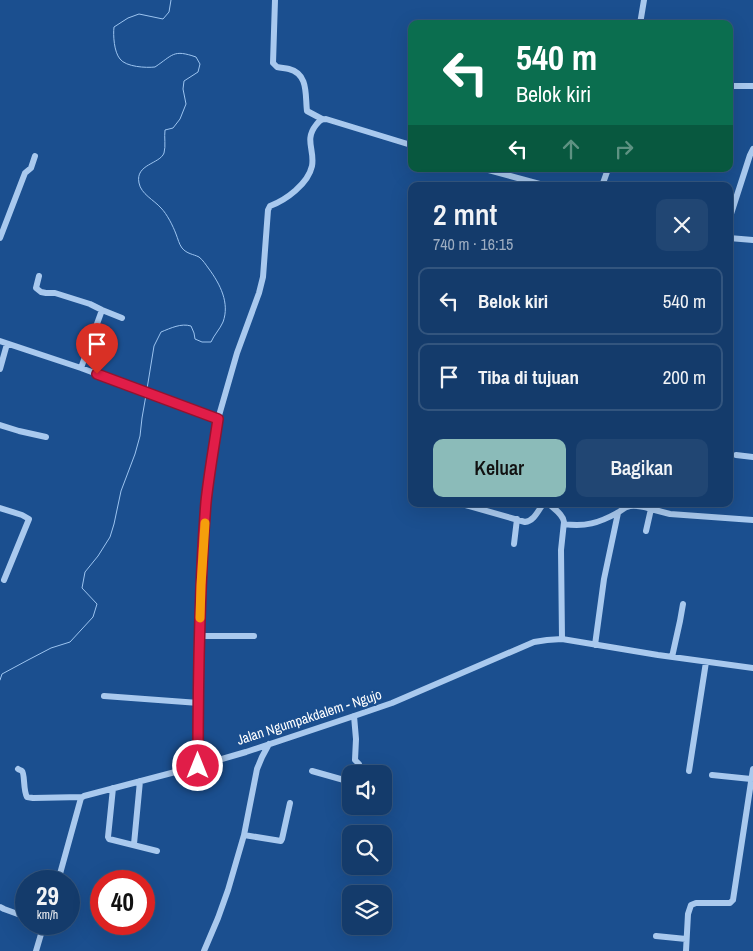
<!DOCTYPE html>
<html lang="id">
<head>
<meta charset="utf-8">
<style>
	:root { --surface:#143b6b; --page:#214673; --text:#f1f3f6; --muted:#9dadc1; --line:#33557e; --accent:#8bbbb9 }
	body { margin:0; font-family:"Archivo Narrow",sans-serif; background:var(--page); color:var(--text); height:100vh; display:flex; flex-direction:column; font-size:19px; white-space:nowrap }
	* { box-sizing:border-box; margin:0 }
	p { font-size:16px; color:var(--muted) }
	.icon { flex:none; width:28px; height:28px; fill:none; stroke:currentColor; stroke-width:2; stroke-linecap:round; stroke-linejoin:round }
	.map { position:relative; flex:1; overflow:hidden }
	.sheet { position:absolute; left:408px; top:182px; width:325px; height:325px; display:flex; flex-direction:column; background:var(--surface); border-radius:10px; box-shadow:0 5px 20px #0002,0 0 0 1px var(--line) }
	.sheet>* { flex:none }
	.guide { position:absolute; left:408px; top:20px; width:325px; height:152px; border-radius:10px; box-shadow:0 5px 20px #0002,0 0 0 1px var(--line); background:#0b6e4f; color:#fff; overflow:hidden }
	.controls { position:absolute; left:342px; top:765px; display:grid; gap:10px }
	.controls a { display:grid; place-items:center; width:50px; height:50px; border-radius:10px; background:var(--surface); box-shadow:0 5px 20px #0002,0 0 0 1px var(--line); font-size:25px }
	.speed { position:absolute; left:15px; top:870px; display:flex; gap:10px; font-size:25px; font-weight:700; text-align:center }
	.speed>* { display:grid; place-content:center; width:65px; height:65px; border-radius:50%; background:var(--surface); box-shadow:0 5px 20px #0002,0 0 0 1px var(--line); line-height:1 }
	.speed small { font-size:12px; font-weight:400 }
	.speed .limit { border:8px solid #d22; background:#fff; color:#111 }
	.pin { position:absolute; display:grid; place-items:center; width:42px; height:42px; color:#fff; margin:-51px -21px; border-radius:50% 50% 50% 0; rotate:-45deg; box-shadow:0 0 5px #0007 }
	.pin .icon { rotate:45deg }
	.me { position:absolute; width:55px; margin:-28px; rotate:0deg; stroke-linejoin:round; filter:drop-shadow(0 0 4px #0008) }
	.turn { display:flex; align-items:center; gap:18px; height:105px; padding:0 25px; font-size:22px }
	.turn .icon { width:65px; height:65px; stroke-width:2.5 }
	.turn b { display:block; font-size:35px; line-height:42px }
	.lanes { display:flex; align-items:center; height:48px; padding:0 25px; background:#0003; justify-content:center; gap:25px; direction:ltr }
	.lanes .off { opacity:.35 }
	.round { display:grid; place-items:center; flex:none; width:52px; height:52px; border-radius:10px; background:var(--page) }
	.head { display:flex; align-items:center; justify-content:space-between; height:85px; padding:0 25px }
	h1 { font-size:30px; font-weight:600; line-height:38px }
	.action { display:flex; gap:10px; margin-top:auto; padding:10px 25px }
	.action a { flex:1; height:58px; border-radius:10px; background:var(--accent); color:#111; font-size:20px; font-weight:600; line-height:58px; text-align:center }
	.action a+a { background:var(--page); color:var(--text) }
	ul { padding:0; list-style:none }
	li { display:flex; align-items:center; gap:15px; height:68px; margin:0 10px 8px; padding:0 15px; border:2px solid var(--line); border-radius:10px }
	li div { flex:1 }
	li b { display:block; font-size:19px }
	li em { font-style:normal }
	.map>svg:first-child { display:block }
</style>
</head>
<body>
<div class="map">
<svg width="753" height="951" viewBox="0 0 753 951">
	<rect width="100%" height="100%" fill="#1b4f8f"/>
	<g fill="none" stroke-linecap="round" stroke-linejoin="round">
		<path stroke="#9cc4f0" stroke-width="1" d="M147 389 154 346 161 332C171 328 181 323 191 326L194 333 195 339 202 342H211C214 335 220 329 223 322 230 303 220 284 209 269 206 265 203 260 199 257 193 254 187 254 182 248 179 244 178 239 176 234 173 226 167 214 161 208 154 200 141 194 139 183 135 164 160 164 164 153 166 146 164 137 165 130L173 128 180 119 186 104 183 89 184 81 198 72 200 64 196 57C173 49 173 55 155 67 146 68 126 67 120 59 114 52 113 35 114 27L128 18 139 14 163 19 169 12 171 0
			M0 680 2 674 28 660 51 648 70 642 93 617 97 604 82 588 85 572 98 556 110 537 114 524 121 491 135 454 140 436 142 418 146 395"/>
		<path stroke="#a9c9ee" stroke-width="6" d="M275 0 273 63 277 67C281 68 285 68 289 69 309 74 305 96 307 111L322 119
			M640 24 644 0
			M729 86H753
			M485 169 547 186
			M602 186 608 169
			M729 220 750 155 753 149
			M0 238 25 173 31 168 35 156
			M729 238 753 240
			M39 276 36 288 41 292 46 293H55L90 304 102 310 122 318
			M0 341 81 368 218 419C214 447 209 474 206 502 199 590 199 678 198 766
			M81 368 102 310
			M0 369 7 344
			M218 419 237 353 259 293 263 277 268 210 270 206C286 200 308 184 312 166 315 150 304 140 316 125 319 121 321 119 326 119L411 145
			M0 425 19 431 46 437
			M736 455 753 457
			M462 504 525 522C534 521 538 511 543 504
			M549 504C554 509 563 514 564 522L561 550 562 639
			M0 508 22 515 29 519 4 580
			M564 524C585 527 599 523 617 513 621 511 624 508 627 507 634 504 644 507 651 509
			M646 531 651 509 670 514 753 520
			M514 544 517 519
			M199 636H254
			M595 645 604 579 618 513
			M672 657 680 621 683 604
			M104 696 199 703
			M354 716 356 739 355 760 359 764 356 774
			M18 769C19 770 21 770 22 771 25 774 23 790 27 797L33 798 82 797
			M312 771 351 782
			M689 771 706 662
			M712 775 751 779
			M113 788 108 837 109 839 157 851
			M244 835 281 841 282 839 290 803
			M134 844 140 781
			M58 881 81 798 84 796 198 766 246 752 354 716 392 703 534 642 547 640 562 639 658 655 753 668
			M0 907 4 909 26 917
			M656 936 686 939
			M36 951 44 924
			M204 951 218 918 228 890 244 835 257 769 262 757 269 744
			M686 951 688 914 691 905 696 903H730L733 900 753 769"/>
	</g>
	<g fill="none" stroke-linecap="round" stroke-linejoin="round">
		<g stroke="#92132f" stroke-width="12">
			<path id="route" d="M97 374 218 419C214 447 209 474 206 502 199 590 198 678 198 766"/>
		</g>
		<use href="#route" stroke="#e11d48" stroke-width="9"/>
		<path stroke="#f59e0b" stroke-width="9" d="M200 618 201 585 205 523"/>
	</g>
	<g text-anchor="middle" dominant-baseline="central" stroke-width="4.5" stroke-linejoin="round" paint-order="stroke">
		<g font-size="14" fill="#fff" stroke="#1b4f8f">
			<text transform="translate(309 717) rotate(-18)">Jalan Ngumpakdalem - Ngujo</text>
		</g>
	</g>
</svg>
<div class="controls">
<a><svg class="icon" aria-label="sound" viewBox="0 0 24 24"><path d="M4 9h4l5-4v14l-5-4H4zM17 9q2 3 0 6"/></svg></a>
<a><svg class="icon" aria-label="search" viewBox="0 0 24 24"><circle cx="10" cy="10" r="6"/><path d="M15 15l6 6"/></svg></a>
<a><svg class="icon" aria-label="layers" viewBox="0 0 24 24"><path d="M12 4l9 5-9 5-9-5zM3 14l9 5 9-5"/></svg></a>
</div>
<div class="speed"><div>29<small>km/h</small></div><div class="limit">40</div></div>
<div class="pin" style="left:97px;top:374px;background:#d93025"><svg class="icon" aria-label="arrive" viewBox="0 0 24 24"><path d="M6 21V4h12l-3 4 3 4H6"/></svg></div>
<svg class="me" style="left:198px;top:766px" viewBox="-20 -20 40 40"><circle r="17" fill="#e11d48" stroke="#fff" stroke-width="3"/><path d="M0-11L8 9 0 5-8 9z" fill="#fff"/></svg>
<div class="guide">
<div class="turn"><svg class="icon" aria-label="left" viewBox="0 0 24 24"><path d="M17 20v-9H6M10 6l-5 5 5 5"/></svg><div><b>540 m</b>Belok kiri</div></div>
<div class="lanes"><svg class="icon" aria-label="left" viewBox="0 0 24 24"><path d="M17 20v-9H6M10 6l-5 5 5 5"/></svg><svg class="icon off" aria-label="ahead" viewBox="0 0 24 24"><path d="M12 20V5M6 11l6-6 6 6"/></svg><svg class="icon off" aria-label="right" viewBox="0 0 24 24"><path d="M7 20v-9h11M14 6l5 5-5 5"/></svg></div>
</div>
<section class="sheet">
<div class="head"><div><h1>2 mnt</h1><p>740 m · 16:15</p></div><a class="round"><svg class="icon" aria-label="close" viewBox="0 0 24 24"><path d="M6 6l12 12M18 6L6 18"/></svg></a></div>
<ul>
<li><svg class="icon" aria-label="left" viewBox="0 0 24 24"><path d="M17 20v-9H6M10 6l-5 5 5 5"/></svg><div><b>Belok kiri</b></div><em>540 m</em></li>
<li><svg class="icon" aria-label="arrive" viewBox="0 0 24 24"><path d="M6 21V4h12l-3 4 3 4H6"/></svg><div><b>Tiba di tujuan</b></div><em>200 m</em></li>
</ul>
<div class="action"><a>Keluar</a><a>Bagikan</a></div>
</section>
</div>
</body>
</html>
